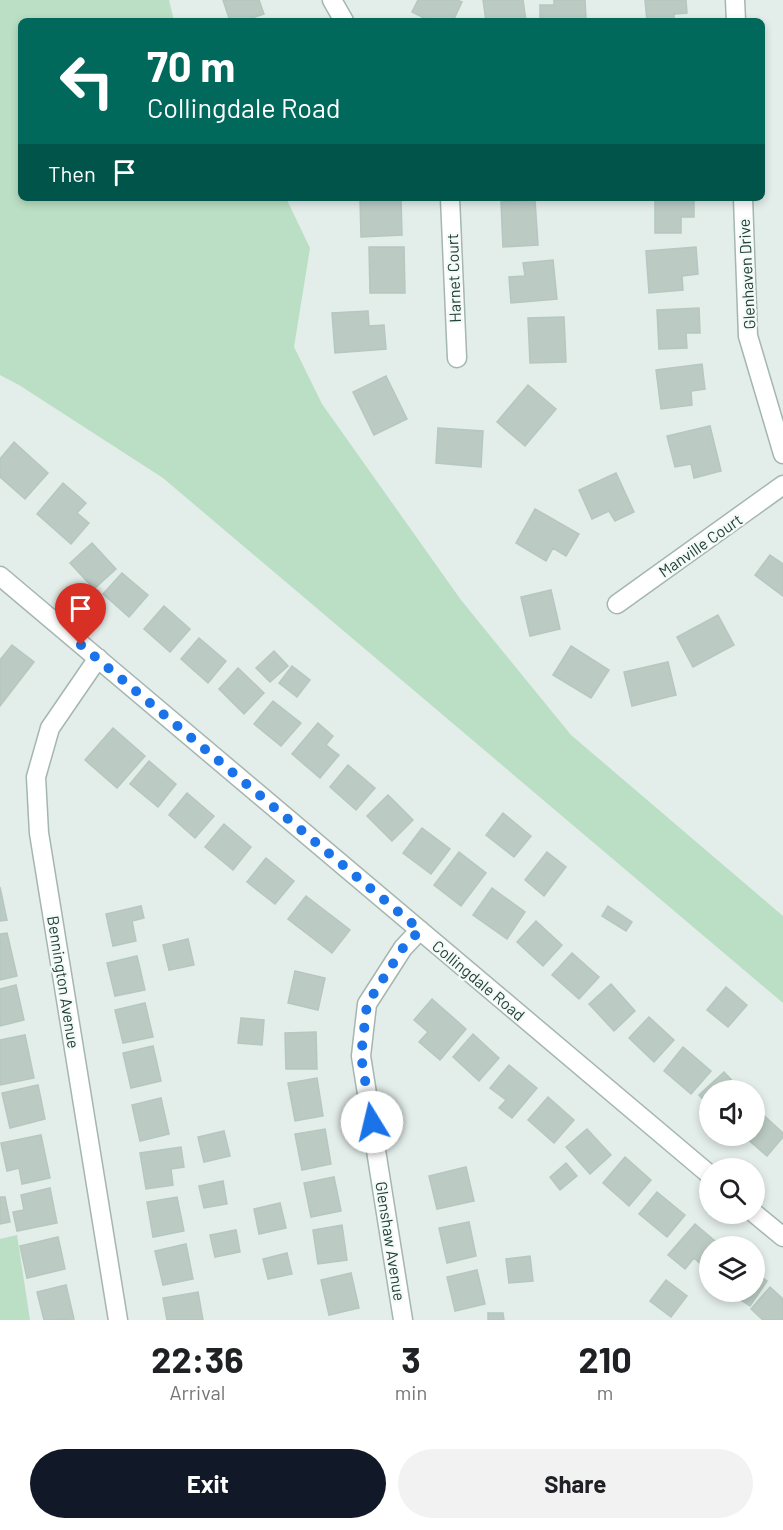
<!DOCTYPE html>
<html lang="en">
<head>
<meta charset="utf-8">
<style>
	:root { --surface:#fff; --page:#f2f2f2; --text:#202124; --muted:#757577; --accent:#111827 }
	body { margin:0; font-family:Barlow,sans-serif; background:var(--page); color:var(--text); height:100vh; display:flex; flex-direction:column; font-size:22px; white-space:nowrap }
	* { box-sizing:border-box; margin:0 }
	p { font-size:20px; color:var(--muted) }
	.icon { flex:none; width:33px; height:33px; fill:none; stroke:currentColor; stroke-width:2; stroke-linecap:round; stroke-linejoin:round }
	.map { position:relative; height:1320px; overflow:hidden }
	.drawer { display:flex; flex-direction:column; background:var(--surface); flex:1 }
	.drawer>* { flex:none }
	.hud { position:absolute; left:18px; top:18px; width:747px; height:183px; border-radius:9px; box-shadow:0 3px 9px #0003; background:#00695c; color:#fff; overflow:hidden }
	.fabs { position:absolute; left:699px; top:1080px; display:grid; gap:12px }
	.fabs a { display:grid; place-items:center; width:66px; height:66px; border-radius:50%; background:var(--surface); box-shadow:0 3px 9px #0003; font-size:30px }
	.pin { position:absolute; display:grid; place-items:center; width:51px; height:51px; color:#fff; margin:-62px -26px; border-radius:50% 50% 50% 0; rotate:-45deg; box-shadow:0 0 6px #0007 }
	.pin .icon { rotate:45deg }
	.me { position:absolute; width:66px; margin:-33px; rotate:351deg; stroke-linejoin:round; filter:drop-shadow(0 0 4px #0008) }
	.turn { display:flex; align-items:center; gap:21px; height:126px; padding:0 30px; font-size:27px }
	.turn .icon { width:78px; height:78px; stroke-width:2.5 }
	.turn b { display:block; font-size:42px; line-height:51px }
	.then { display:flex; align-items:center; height:57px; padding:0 30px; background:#0003; gap:12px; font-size:22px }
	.eta { display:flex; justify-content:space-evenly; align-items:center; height:102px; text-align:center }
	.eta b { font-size:36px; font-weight:700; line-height:42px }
	.button { display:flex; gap:12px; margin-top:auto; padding:12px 30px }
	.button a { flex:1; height:69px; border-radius:36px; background:var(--accent); color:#fff; font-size:24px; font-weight:700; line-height:69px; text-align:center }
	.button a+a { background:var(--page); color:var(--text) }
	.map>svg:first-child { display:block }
</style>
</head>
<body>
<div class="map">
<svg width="783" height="1320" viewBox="0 0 783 1320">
	<rect width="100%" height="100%" fill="#e3ede9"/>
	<path fill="#bbdfc4" d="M0 0H169L174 21H21V198H286L310 248 294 347 322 404 461 600 571 735 783 916V1003L163 478 19 385 0 375Z
		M17 1235 30 1320H0V1239Z"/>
	<path fill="#bbcbc4" stroke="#b5c7bf" stroke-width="1.5" d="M223 0H259L264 14 243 21H230Z
		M418 0H457L462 2 453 21H430L412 12Z
		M483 0H523L526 21H486Z
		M554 0H585L586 20 540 21V5H554Z
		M645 0H686L687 13 674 14V21H647Z
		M360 198H401L402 235 361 237Z
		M655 198H694V217H681V233H655Z
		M535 200 538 245 503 247 501 202Z
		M369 247H404L405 293H370Z
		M696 247 698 274 682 276 683 290 649 293 646 251Z
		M553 260 557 299 511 303 509 277 525 276 523 263Z
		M699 308 700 333H686L687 348 659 349 657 310Z
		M368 311 369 326 384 325 386 349 335 353 332 313Z
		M564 317 566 362 530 363 528 318Z
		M702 364 705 389 691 391 692 405 661 409 656 370Z
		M386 376 407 419 374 435 353 392Z
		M528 385 556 409 525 446 497 422Z
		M710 426 721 471 694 478 691 464 675 467 667 436Z
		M438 428 483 431 481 467 436 463Z
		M14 442 48 473 25 499 0 477V459Z
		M616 473 634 512 615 521 609 511 592 519 579 490Z
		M63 483 86 503 77 513 89 523 71 544 37 514Z
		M535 509 579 534 566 556 553 548 546 561 516 543Z
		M92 543 116 569 94 589 70 563Z
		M770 555 783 564V596L755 575Z
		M122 573 148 595 129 617 103 594Z
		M551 590 560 629 530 636 521 597Z
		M164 606 190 629 170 652 144 629Z
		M718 615 734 645 693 667 677 637Z
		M199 638 226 661 208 683 181 659Z
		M12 645 34 662 0 706V660Z
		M571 646 609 670 591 698 553 675Z
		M274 651 288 666 270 682 256 668Z
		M668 662 676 695 632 706 624 672Z
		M292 666 310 680 297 697 279 683Z
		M238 668 264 693 244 714 219 689Z
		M273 701 301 723 281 746 254 724Z
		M318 723 333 736 326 745 339 755 320 778 292 754Z
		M113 728 145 756 117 788 85 760Z
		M149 761 176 784 158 807 130 784Z
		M348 765 375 788 356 810 330 787Z
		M187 793 214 816 195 838 169 815Z
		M388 795 413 820 392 841 367 816Z
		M503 813 531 836 514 857 486 835Z
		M224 824 251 847 233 870 205 847Z
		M422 828 450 849 431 874 403 853Z
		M459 852 486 873 461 906 434 885Z
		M547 852 566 867 544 896 525 880Z
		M266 858 294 881 275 904 247 882Z
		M0 887 7 920 0 921Z
		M492 888 525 912 507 939 473 915Z
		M306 896 350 930 332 953 288 919Z
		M141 906 144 918 132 921 136 941 113 946 106 914Z
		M608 906 632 922 626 931 602 916Z
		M536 921 562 945 543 966 517 942Z
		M7 933 17 976 0 980V934Z
		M188 939 194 965 169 970 163 945Z
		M572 953 599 977 579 999 552 975Z
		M137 956 145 990 115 996 107 963Z
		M295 971 325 978 318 1010 288 1003Z
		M611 984 635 1011 614 1031 589 1004Z
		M16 985 24 1020 0 1026V989Z
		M726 987 747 1005 728 1027 707 1010Z
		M432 999 466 1029 440 1060 419 1042 428 1032 414 1020Z
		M145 1003 153 1037 123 1043 115 1010Z
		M649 1017 674 1040 654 1062 629 1038Z
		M241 1018 264 1020 262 1045 238 1043Z
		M316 1032 317 1069H286L285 1033Z
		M473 1034 499 1058 479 1081 453 1057Z
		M25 1035 34 1078 0 1085V1040Z
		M153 1046 161 1081 131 1088 123 1053Z
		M683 1047 711 1071 691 1094 664 1071Z
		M509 1065 537 1088 512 1118 499 1108 506 1100 490 1088Z
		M724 1072 741 1090H710V1107L699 1095Z
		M317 1078 323 1116 295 1121 288 1083Z
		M38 1085 45 1119 10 1128 2 1093Z
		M548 1097 574 1120 554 1143 528 1120Z
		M161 1098 169 1134 140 1141 132 1105Z
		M759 1111 783 1133V1137L767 1156 744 1136H754V1116Z
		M325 1129 331 1164 302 1170 295 1134Z
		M587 1129 611 1155 590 1174 566 1147Z
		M224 1131 230 1156 204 1162 198 1137Z
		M41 1135 50 1178 22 1184 19 1168 7 1171 1 1143Z
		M181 1147 184 1167 171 1169 173 1185 146 1189 140 1153Z
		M625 1157 651 1180 629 1206 603 1183Z
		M566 1163 577 1176 560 1190 550 1177Z
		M466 1167 474 1201 437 1209 429 1176Z
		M334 1177 341 1211 311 1217 304 1183Z
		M223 1181 227 1204 204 1208 199 1186Z
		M50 1188 57 1223 17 1231 13 1212 24 1210 21 1195Z
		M657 1192 685 1215 667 1237 639 1214Z
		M0 1197H5L10 1222 0 1224Z
		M177 1197 184 1231 153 1237 147 1202Z
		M280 1203 286 1228 259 1234 254 1209Z
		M469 1222 476 1256 447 1263 439 1228Z
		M695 1224 721 1246H710V1263L705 1268 694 1258 685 1269 668 1255Z
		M342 1225 347 1260 318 1264 313 1230Z
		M236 1230 240 1252 215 1257 210 1235Z
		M58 1237 65 1269 27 1278 20 1246Z
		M186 1244 193 1279 163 1285 155 1251Z
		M287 1253 292 1274 268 1279 263 1259Z
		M530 1256 533 1281 509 1283 506 1259Z
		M477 1270 485 1304 455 1311 447 1277Z
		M754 1272 767 1281 750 1306 729 1292H754Z
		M351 1273 359 1308 329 1315 321 1280Z
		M666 1280 687 1296 671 1317 650 1301Z
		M66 1285 74 1319 44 1320 37 1292Z
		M770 1287 783 1299V1320H763L751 1309Z
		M198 1292 203 1320H167L163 1298Z
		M488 1313H503L504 1320H488Z"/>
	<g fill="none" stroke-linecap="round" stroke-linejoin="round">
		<g stroke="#a5b6b0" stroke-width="21">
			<path id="minor" d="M332 0 344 21
				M735 0 736 21
				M450 198 457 358
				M743 198 748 336 783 454
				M0 576 710 1175
				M617 604 783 485
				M98 658 50 728 36 777 39 833 118 1320
				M754 1213 783 1237
				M403 1320 361 1056 367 1004 403 948 420 930"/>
		</g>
		<use href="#minor" stroke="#fff" stroke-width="18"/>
	</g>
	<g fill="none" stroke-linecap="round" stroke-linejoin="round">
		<path stroke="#1a73e8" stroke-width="10" stroke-dasharray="0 18" d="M81 645 420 930 403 948 367 1004 361 1056 372 1122"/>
	</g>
	<g text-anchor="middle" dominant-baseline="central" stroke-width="4.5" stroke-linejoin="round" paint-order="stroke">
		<g font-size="16" fill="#224037" stroke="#f4faf7">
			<text transform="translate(746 274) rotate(-93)">Glenhaven Drive</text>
			<text transform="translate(453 278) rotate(-92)">Harnet Court</text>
			<text transform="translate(700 545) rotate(-35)">Manville Court</text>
			<text transform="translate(479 980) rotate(40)">Collingdale Road</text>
			<text transform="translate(64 982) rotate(81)">Bennington Avenue</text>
			<text transform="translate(391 1241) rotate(81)">Glenshaw Avenue</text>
		</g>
	</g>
</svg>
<div class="fabs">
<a><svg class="icon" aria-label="sound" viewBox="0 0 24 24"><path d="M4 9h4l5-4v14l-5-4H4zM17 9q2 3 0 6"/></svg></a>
<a><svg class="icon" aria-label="search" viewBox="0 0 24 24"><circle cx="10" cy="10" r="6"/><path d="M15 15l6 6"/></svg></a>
<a><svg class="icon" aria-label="layers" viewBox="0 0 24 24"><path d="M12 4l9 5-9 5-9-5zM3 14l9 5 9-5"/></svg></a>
</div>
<div class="pin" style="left:81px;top:645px;background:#d93025"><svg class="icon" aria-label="arrive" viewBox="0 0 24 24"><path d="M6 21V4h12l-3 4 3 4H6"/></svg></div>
<svg class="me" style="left:372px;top:1122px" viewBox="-20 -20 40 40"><circle r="19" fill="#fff"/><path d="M0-13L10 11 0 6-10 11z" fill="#1a73e8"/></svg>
<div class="hud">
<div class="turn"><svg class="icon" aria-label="left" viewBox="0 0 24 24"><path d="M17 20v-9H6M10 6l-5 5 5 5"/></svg><div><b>70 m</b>Collingdale Road</div></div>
<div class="then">Then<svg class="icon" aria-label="arrive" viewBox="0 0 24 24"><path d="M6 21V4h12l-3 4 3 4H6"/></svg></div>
</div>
</div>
<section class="drawer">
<div class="eta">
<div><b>22:36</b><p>Arrival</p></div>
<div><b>3</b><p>min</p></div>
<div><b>210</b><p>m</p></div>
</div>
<div class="button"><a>Exit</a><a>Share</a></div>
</section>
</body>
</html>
